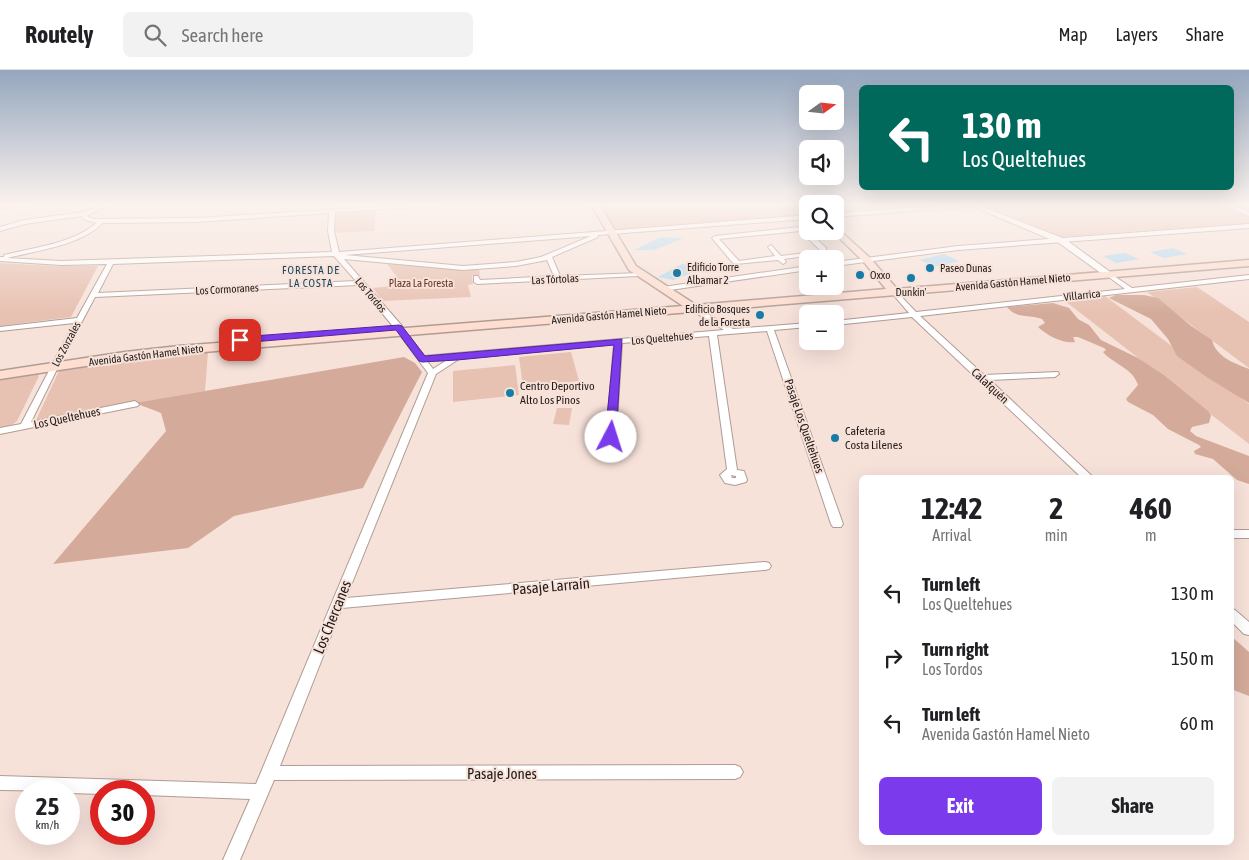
<!DOCTYPE html>
<html lang="en">
<head>
<meta charset="utf-8">
<style>
	:root { --surface:#fff; --page:#f2f2f2; --text:#202124; --muted:#757577; --line:#e0e0e0; --accent:#7c3aed }
	body { margin:0; font-family:"Asap Condensed",sans-serif; background:var(--page); color:var(--text); height:100vh; display:flex; flex-direction:column; font-size:19px; white-space:nowrap }
	* { box-sizing:border-box; margin:0 }
	p { font-size:16px; color:var(--muted) }
	.icon { flex:none; width:28px; height:28px; fill:none; stroke:currentColor; stroke-width:2; stroke-linecap:round; stroke-linejoin:round }
	.map { position:relative; flex:1; overflow:hidden }
	.details { position:absolute; left:859px; top:405px; width:375px; height:370px; display:flex; flex-direction:column; background:var(--surface); border-radius:8px; box-shadow:0 5px 20px #0002 }
	.details>* { flex:none }
	.guide { position:absolute; left:859px; top:15px; width:375px; height:105px; border-radius:8px; box-shadow:0 5px 20px #0002; background:#00695c; color:#fff; overflow:hidden }
	.needle { width:32px; rotate:75deg }
	.controls { position:absolute; left:799px; top:15px; display:grid; gap:10px }
	.controls a { display:grid; place-items:center; width:45px; height:45px; border-radius:8px; background:var(--surface); box-shadow:0 5px 20px #0002; font-size:25px }
	.speed { position:absolute; left:15px; top:710px; display:flex; gap:10px; font-size:25px; font-weight:700; text-align:center }
	.speed>* { display:grid; place-content:center; width:65px; height:65px; border-radius:50%; background:var(--surface); box-shadow:0 5px 20px #0002; line-height:1 }
	.speed small { font-size:12px; font-weight:400 }
	.speed .limit { border:8px solid #d22; background:#fff; color:#111 }
	.pin { position:absolute; display:grid; place-items:center; width:42px; height:42px; color:#fff; margin:-21px; border-radius:10px; box-shadow:0 2px 8px #0006 }
	.me { position:absolute; width:55px; margin:-28px; rotate:5deg; stroke-linejoin:round; filter:drop-shadow(0 0 4px #0008) }
	.turn { display:flex; align-items:center; gap:18px; height:105px; padding:0 20px; font-size:22px }
	.turn .icon { width:65px; height:65px; stroke-width:2.5 }
	.turn b { display:block; font-size:35px; line-height:42px }
	.eta { display:flex; justify-content:space-evenly; align-items:center; height:85px; text-align:center }
	.eta b { font-size:30px; font-weight:700; line-height:35px }
	.action { display:flex; gap:10px; margin-top:auto; padding:10px 20px }
	.action a { flex:1; height:58px; border-radius:8px; background:var(--accent); color:#fff; font-size:20px; font-weight:700; line-height:58px; text-align:center }
	.action a+a { background:var(--page); color:var(--text) }
	ul { padding:0; list-style:none }
	li { display:flex; align-items:center; gap:15px; height:65px; padding:0 20px }
	li div { flex:1 }
	li b { display:block; font-size:19px }
	li em { font-style:normal }
	header { display:flex; align-items:center; gap:30px; box-sizing:border-box; height:70px; padding:0 25px; background:var(--surface); border-bottom:1px solid var(--line) }
	header strong { font-size:24px }
	nav { display:flex; gap:28px; margin-inline-start:auto; font-size:18px }
	.search { width:350px; height:45px; background:var(--page); display:flex; align-items:center; gap:12px; box-sizing:border-box; padding:0 18px; border-radius:8px; color:var(--muted); font-size:19px }
	.map>svg:first-child { display:block }
</style>
</head>
<body>
<header>
<strong>Routely</strong>
<div class="search"><svg class="icon" aria-label="search" viewBox="0 0 24 24"><circle cx="10" cy="10" r="6"/><path d="M15 15l6 6"/></svg>Search here</div>
<nav><a>Map</a><a>Layers</a><a>Share</a></nav>
</header>
<div class="map">
<svg width="1249" height="790" viewBox="0 0 1249 790">
	<rect width="100%" height="100%" fill="#f7e2da"/>
	<path fill="#e7c1b1" d="M600 134H790L805 143 800 144 802 146 615 161Z
		M1010 134H1218L1249 146V153L1063 167 986 137Z
		M376 140 374 161 333 163 335 143Z
		M0 193 55 196H98L71 247 0 256Z
		M387 194 479 199 480 205 472 206 473 214 468 215 471 227 382 231 373 218 403 215Z
		M1095 201 1098 203 901 218 902 217Z
		M1197 217 1249 252V298L1147 222Z
		M1105 226 1249 334V374L1065 231Z
		M208 282 205 321 39 351 36 350 59 301 63 299 144 287Z
		M571 282 579 311 523 317 519 287Z
		M515 295 519 325 453 332V301Z
		M38 304 39 306 17 351 12 355 0 358V310Z
		M557 338H572L569 355 553 354Z"/>
	<path fill="#d4ab9a" d="M1116 225H1144L1158 228 1190 255 1212 270C1216 287 1234 293 1249 299V333L1208 308 1177 286 1168 269 1151 249 1109 228Z
		M1053 233 1069 238 1078 249 1089 255 1101 270 1138 288 1165 306 1208 341 1211 345 1209 353 1192 357 1190 361 1196 366 1249 386V414L1237 410 1213 389 1195 384 1194 381 1201 377 1199 375 1168 359 1153 345 1128 332 1126 329 1138 315C1133 298 1113 294 1103 282L1106 280 1104 278 1078 267H1073L1075 272C1063 274 1048 266 1038 257L1045 253 1042 249C1029 244 1016 249 1007 237Z
		M404 287 415 293 422 302 363 418 234 446 188 478 53 494 166 361 161 343 135 333Z
		M1231 566 1249 582V626L1231 619Z"/>
	<path fill="#b1daf1" d="M661 167 684 168 654 180H634Z
		M1173 178 1187 184 1164 188 1150 182Z
		M1125 183 1139 189 1116 193 1103 186Z
		M944 184 959 191 935 197 920 190Z
		M682 194 706 197 674 210 658 207Z"/>
	<g fill="none" stroke-linecap="round" stroke-linejoin="round">
		<g stroke="#b09c94" stroke-width="2">
			<path id="minor" d="M105 134H112L88 145V147L94 149 197 148 420 134H440L437 136 335 142 334 161 339 182 808 145V149L598 165V167L552 187 560 206 640 203V205L638 206 477 214 474 212V206H478L480 210 554 206 547 190 516 196 463 200 344 189 402 256 424 286 724 260 691 240 690 238 694 236 733 259 808 253V257L774 260 843 454 841 457H833L831 454 767 261 717 265 737 400 744 401 747 410 746 412 735 415 725 413 720 405 727 399 709 266 622 273 616 367 611 370 606 367 614 274 459 289 436 304 346 528 765 492 769 493 771 496 769 499 765 500 342 538 280 696 735 695 740 697 743 702 740 707 735 709 274 710 240 790H223L250 729 144 725V721H101V724L69 723V721L0 720V706L256 714 428 303 396 260 359 215 95 227 62 289 31 352 135 331 139 334 138 336 0 364V358L21 354 74 253 0 261V257L77 248 107 194 61 195 0 191V187H4V185C32 178 75 173 96 153L83 149 82 146 25 154 0 161V157L24 150 84 142ZM329 143 328 161 332 182 61 191 7 188C39 180 79 176 103 153L197 152ZM591 166 541 187 516 192 463 196 345 185ZM334 186 356 211 98 223 113 194ZM447 290 433 299 427 291ZM731 405 736 406V408H732Z
				M961 134H979L976 136 835 147V143Z
				M1221 134H1228L1249 142V146Z
				M1249 154V158L958 180 835 196V192L958 176Z
				M801 157 807 160 826 178V183L784 189 786 192 783 194 778 190 736 194 732 192 712 168 715 166ZM800 161 821 181 781 186 771 175 768 177 775 186 739 191 719 169Z
				M808 196V200L663 221 660 219 663 217Z
				M1108 202 1132 218 1249 205V209L920 246 984 305 1058 302 1059 304 1055 307 990 310 1094 408H1082L912 247 835 255V251L909 243 891 222 894 220 896 221 916 242 1125 219 1106 205V203Z
				M1231 460H1249V468H1231Z
				M1231 538 1235 540 1249 552V565L1244 564 1231 551Z"/>
		</g>
		<g stroke="#b09c94" stroke-width="2">
			<path id="tertiary" d="M967 134H976L1065 169 1113 204 1108 207 1105 206 1059 173Z"/>
		</g>
		<g stroke="#b09c94" stroke-width="3">
			<path id="secondary" d="M591 134H599L636 196 696 235 886 219 864 192 832 161H835V156L870 188 897 219 1249 190V196L179 284 125 290 0 309V301L125 282 179 276 683 236 629 200Z
				M794 134H803L808 136V142Z"/>
		</g>
		<g stroke="#fff" stroke-width="3">
			<path id="primary" d="M0 134H36L32 137 0 140Z"/>
		</g>
		<use href="#minor" fill="#fff" fill-rule="evenodd"/>
		<use href="#tertiary" fill="#fff" fill-rule="evenodd"/>
		<use href="#secondary" fill="#fdded1" fill-rule="evenodd"/>
		<use href="#primary" fill="#fbbca3" fill-rule="evenodd"/>
	</g>
	<linearGradient id="sky" x2="0" y2="1"><stop stop-color="#95a6be"/><stop offset="0.55" stop-color="#fbf2ee"/><stop offset="1" stop-color="#fbf2ee" stop-opacity="0"/></linearGradient>
	<rect width="1249" height="244" fill="url(#sky)"/>
	<path fill="#7c3aed" stroke="#51269a" d="M399 255 402 256 425 286 622 269 616 367 611 370 605 367 614 275 457 290 422 292 419 291 396 260 240 273 236 270 240 267Z"/>
	<g fill="#177da8" stroke="#f7e2da" stroke-width="2">
		<circle cx="930" cy="198" r="5"/>
		<circle cx="677" cy="203" r="5"/>
		<circle cx="860" cy="205" r="5"/>
		<circle cx="911" cy="208" r="5"/>
		<circle cx="760" cy="245" r="5"/>
		<circle cx="510" cy="323" r="5"/>
		<circle cx="835" cy="368" r="5"/>
	</g>
	<g text-anchor="middle" dominant-baseline="central" stroke-width="4" stroke-linejoin="round" paint-order="stroke">
		<g font-size="11" fill="#221a18" stroke="#f7e2da" text-anchor="start">
			<text x="687" y="197">Edificio Torre<tspan x="687" dy="13">Albamar 2</tspan></text>
			<text x="940" y="198">Paseo Dunas</text>
			<text x="870" y="205">Oxxo</text>
			<text x="911" y="222" text-anchor="middle">Dunkin'</text>
			<text x="750" y="239" text-anchor="end">Edificio Bosques<tspan x="750" dy="13">de la Foresta</tspan></text>
		</g>
		<g font-size="11" letter-spacing="1" fill="#184459" stroke="#f7e2da">
			<text x="311" y="200">FORESTA DE<tspan x="311" dy="13">LA COSTA</tspan></text>
		</g>
		<g font-size="11" fill="#221a18" stroke="#f7e2da">
			<text transform="translate(555 209) rotate(-3)">Las Tórtolas</text>
			<text transform="translate(1013 212) rotate(-5)">Avenida Gastón Hamel Nieto</text>
			<text transform="translate(227 219) rotate(-3)">Los Cormoranes</text>
			<text transform="translate(371 225) rotate(50)">Los Tordos</text>
			<text transform="translate(1082 225) rotate(-6)">Villarrica</text>
			<text transform="translate(609 245) rotate(-5)">Avenida Gastón Hamel Nieto</text>
			<text transform="translate(662 268) rotate(-5)">Los Queltehues</text>
			<text transform="translate(66 274) rotate(-62)">Los Zorzales</text>
			<text transform="translate(146 285) rotate(-7)">Avenida Gastón Hamel Nieto</text>
		</g>
		<g font-size="11" fill="#6a341e" stroke="#f7e2da">
			<text x="421" y="213">Plaza La Foresta</text>
		</g>
		<g font-size="12" fill="#221a18" stroke="#f7e2da" text-anchor="start">
			<text x="520" y="316">Centro Deportivo<tspan x="520" dy="14">Alto Los Pinos</tspan></text>
			<text x="845" y="361">Cafetería<tspan x="845" dy="14">Costa Lilenes</tspan></text>
		</g>
		<g font-size="12" fill="#221a18" stroke="#f7e2da">
			<text transform="translate(990 316) rotate(43)">Calafquén</text>
			<text transform="translate(67 348) rotate(-12)">Los Queltehues</text>
			<text transform="translate(804 356) rotate(71)">Pasaje Los Queltehues</text>
		</g>
		<g font-size="15" fill="#221a18" stroke="#f7e2da">
			<text transform="translate(551 516) rotate(-5)">Pasaje Larraín</text>
			<text transform="translate(332 547) rotate(-68)">Los Chercanes</text>
			<text x="502" y="703">Pasaje Jones</text>
		</g>
	</g>
</svg>
<div class="controls">
<a><svg class="needle" viewBox="-14 -14 28 28"><path d="M0-13l5 13h-10z" fill="#e53935"/><path d="M0 13l5-13h-10z" fill="#757577"/></svg></a>
<a><svg class="icon" aria-label="sound" viewBox="0 0 24 24"><path d="M4 9h4l5-4v14l-5-4H4zM17 9q2 3 0 6"/></svg></a>
<a><svg class="icon" aria-label="search" viewBox="0 0 24 24"><circle cx="10" cy="10" r="6"/><path d="M15 15l6 6"/></svg></a>
<a>+</a>
<a>−</a>
</div>
<div class="speed"><div>25<small>km/h</small></div><div class="limit">30</div></div>
<div class="pin" style="left:240px;top:270px;background:#d93025"><svg class="icon" aria-label="arrive" viewBox="0 0 24 24"><path d="M6 21V4h12l-3 4 3 4H6"/></svg></div>
<svg class="me" style="left:611px;top:367px" viewBox="-20 -20 40 40"><circle r="19" fill="#fff"/><path d="M0-13L10 11 0 6-10 11z" fill="#7c3aed"/></svg>
<div class="guide">
<div class="turn"><svg class="icon" aria-label="left" viewBox="0 0 24 24"><path d="M17 20v-9H6M10 6l-5 5 5 5"/></svg><div><b>130 m</b>Los Queltehues</div></div>
</div>
<section class="details">
<div class="eta">
<div><b>12:42</b><p>Arrival</p></div>
<div><b>2</b><p>min</p></div>
<div><b>460</b><p>m</p></div>
</div>
<ul>
<li><svg class="icon" aria-label="left" viewBox="0 0 24 24"><path d="M17 20v-9H6M10 6l-5 5 5 5"/></svg><div><b>Turn left</b><p>Los Queltehues</p></div><em>130 m</em></li>
<li><svg class="icon" aria-label="right" viewBox="0 0 24 24"><path d="M7 20v-9h11M14 6l5 5-5 5"/></svg><div><b>Turn right</b><p>Los Tordos</p></div><em>150 m</em></li>
<li><svg class="icon" aria-label="left" viewBox="0 0 24 24"><path d="M17 20v-9H6M10 6l-5 5 5 5"/></svg><div><b>Turn left</b><p>Avenida Gastón Hamel Nieto</p></div><em>60 m</em></li>
</ul>
<div class="action"><a>Exit</a><a>Share</a></div>
</section>
</div>
</body>
</html>
